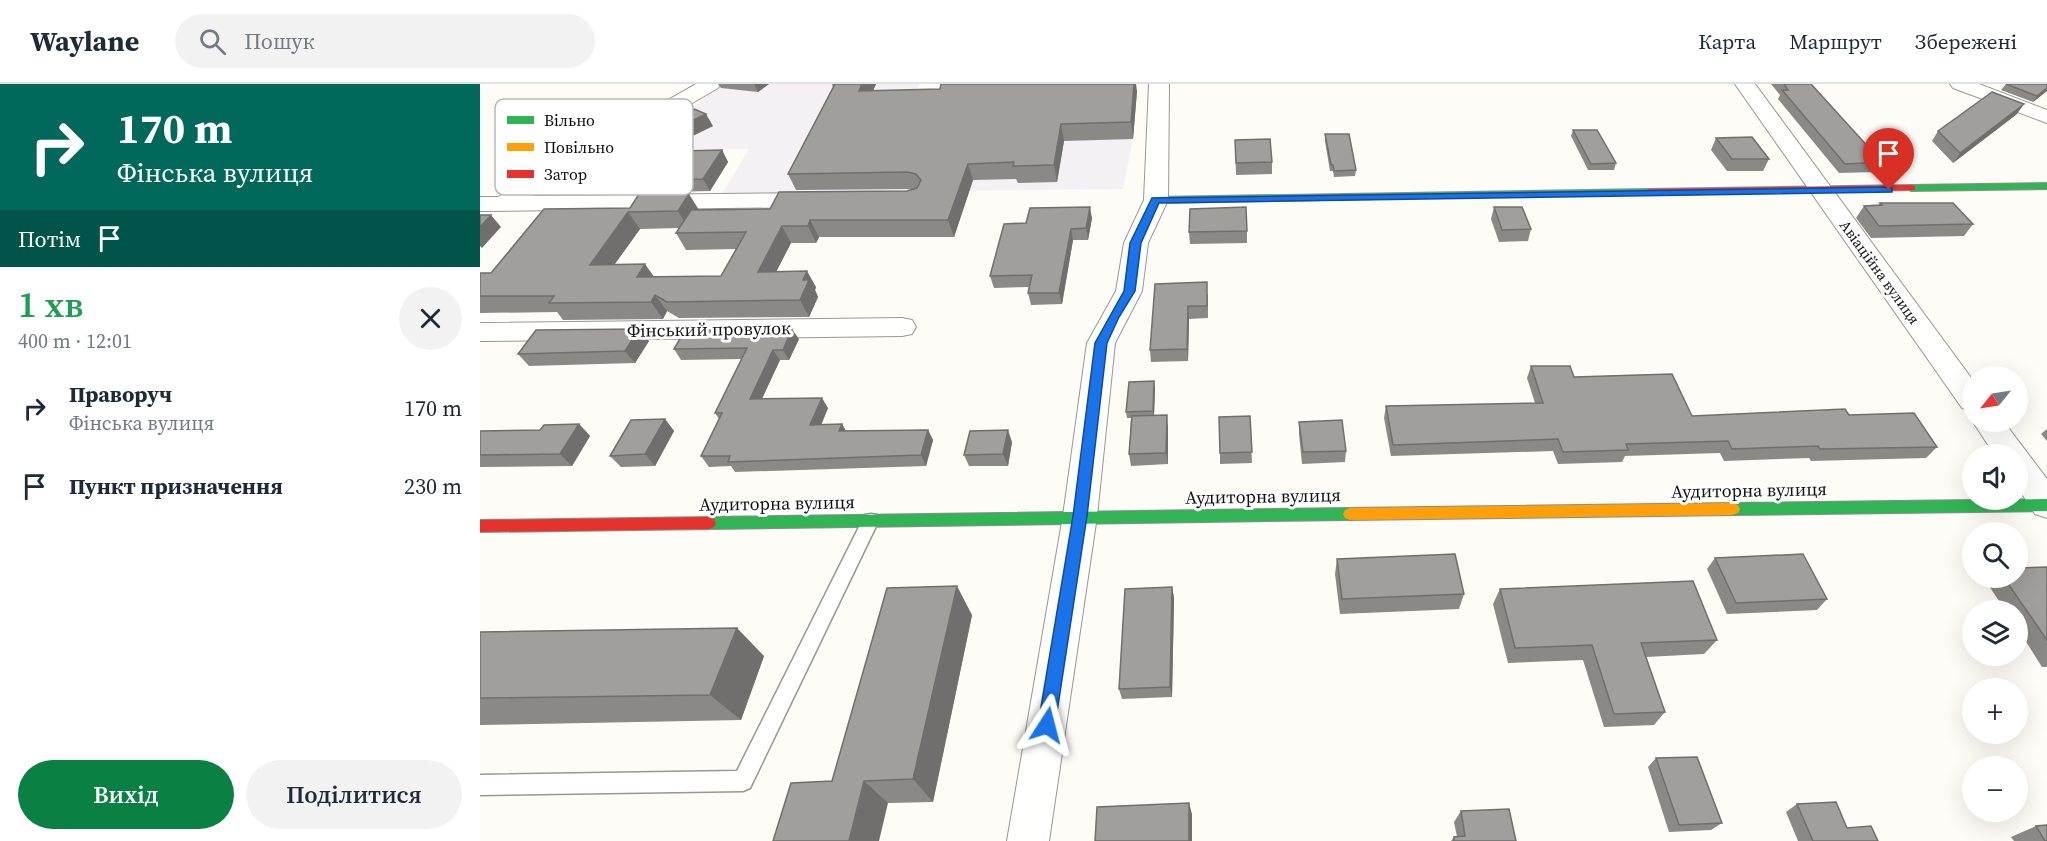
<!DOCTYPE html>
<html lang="uk">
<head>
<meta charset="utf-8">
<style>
	:root { --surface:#fff; --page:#f2f2f3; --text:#1f2937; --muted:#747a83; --line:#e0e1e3; --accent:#0b8043 }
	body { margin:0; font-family:"Source Serif 4",serif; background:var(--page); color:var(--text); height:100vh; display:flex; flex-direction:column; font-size:22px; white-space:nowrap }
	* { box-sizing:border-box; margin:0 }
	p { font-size:20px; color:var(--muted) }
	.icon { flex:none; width:33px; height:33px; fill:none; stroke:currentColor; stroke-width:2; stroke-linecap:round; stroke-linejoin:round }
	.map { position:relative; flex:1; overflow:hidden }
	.details { display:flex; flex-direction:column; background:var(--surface); width:480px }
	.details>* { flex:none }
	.hud { background:#00695c; color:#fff; overflow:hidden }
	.needle { width:39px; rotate:240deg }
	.buttons { position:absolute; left:1482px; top:282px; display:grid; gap:12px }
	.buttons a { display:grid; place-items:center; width:66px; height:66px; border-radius:50%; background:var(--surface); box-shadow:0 6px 24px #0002; font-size:30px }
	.pin { position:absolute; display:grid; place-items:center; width:51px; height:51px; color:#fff; margin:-62px -26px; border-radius:50% 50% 50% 0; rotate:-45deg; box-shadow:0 0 6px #0007 }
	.pin .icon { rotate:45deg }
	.me { position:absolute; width:66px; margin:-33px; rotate:9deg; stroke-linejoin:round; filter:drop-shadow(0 0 4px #0008) }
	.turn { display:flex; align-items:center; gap:21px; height:126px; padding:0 18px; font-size:27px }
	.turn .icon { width:78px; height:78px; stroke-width:2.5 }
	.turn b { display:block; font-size:42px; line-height:51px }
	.then { display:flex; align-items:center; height:57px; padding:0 18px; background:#0003; gap:12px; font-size:22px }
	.round { display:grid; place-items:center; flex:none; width:63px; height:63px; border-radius:32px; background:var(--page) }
	.overview { display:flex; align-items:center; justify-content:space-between; height:102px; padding:0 18px }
	h1 { font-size:36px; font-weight:600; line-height:45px; color:#1e9e55 }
	.cta { display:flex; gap:12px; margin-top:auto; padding:12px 18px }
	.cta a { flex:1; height:69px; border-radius:36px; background:var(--accent); color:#fff; font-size:24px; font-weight:600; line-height:69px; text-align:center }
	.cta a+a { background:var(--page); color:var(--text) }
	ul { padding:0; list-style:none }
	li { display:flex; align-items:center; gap:18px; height:78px; padding:0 18px }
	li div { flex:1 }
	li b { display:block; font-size:22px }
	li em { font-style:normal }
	header { display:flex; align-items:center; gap:36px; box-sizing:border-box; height:84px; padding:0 30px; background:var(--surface); border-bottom:2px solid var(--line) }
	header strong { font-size:28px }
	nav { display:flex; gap:33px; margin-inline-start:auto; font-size:21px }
	.search { width:420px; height:54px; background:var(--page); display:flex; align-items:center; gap:15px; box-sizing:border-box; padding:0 21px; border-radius:33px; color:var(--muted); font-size:22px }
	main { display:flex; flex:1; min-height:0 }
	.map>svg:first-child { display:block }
</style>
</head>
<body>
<header>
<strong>Waylane</strong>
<div class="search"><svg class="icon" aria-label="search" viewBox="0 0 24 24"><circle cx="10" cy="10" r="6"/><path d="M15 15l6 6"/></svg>Пошук</div>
<nav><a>Карта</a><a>Маршрут</a><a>Збережені</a></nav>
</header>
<main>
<section class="details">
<div class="hud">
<div class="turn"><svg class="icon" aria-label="right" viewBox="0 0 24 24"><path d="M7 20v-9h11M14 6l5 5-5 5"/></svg><div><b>170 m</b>Фінська вулиця</div></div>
<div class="then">Потім<svg class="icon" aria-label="arrive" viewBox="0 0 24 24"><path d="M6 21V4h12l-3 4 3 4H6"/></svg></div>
</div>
<div class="overview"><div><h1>1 хв</h1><p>400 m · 12:01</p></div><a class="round"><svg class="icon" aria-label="close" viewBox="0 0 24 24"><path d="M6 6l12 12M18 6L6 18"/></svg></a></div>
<ul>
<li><svg class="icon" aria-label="right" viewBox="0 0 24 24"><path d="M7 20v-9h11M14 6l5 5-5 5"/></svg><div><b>Праворуч</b><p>Фінська вулиця</p></div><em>170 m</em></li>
<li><svg class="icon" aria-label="arrive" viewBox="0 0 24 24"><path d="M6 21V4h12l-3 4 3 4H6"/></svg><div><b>Пункт призначення</b></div><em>230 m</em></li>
</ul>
<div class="cta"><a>Вихід</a><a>Поділитися</a></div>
</section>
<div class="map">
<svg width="1567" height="757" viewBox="0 0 1567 757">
	<rect width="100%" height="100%" fill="#fdfcf7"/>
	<path fill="#f5f0f3" d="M242 0H439L435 11 657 7 653 55 643 105 242 110 269 65H168L148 57 213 24Z"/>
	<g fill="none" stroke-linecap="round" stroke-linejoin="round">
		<g stroke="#979795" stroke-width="3">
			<path id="lane" d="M391 430 397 431 399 436 270 704 263 707 0 711V691L257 687 385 431Z"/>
		</g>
		<g stroke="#979795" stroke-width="2">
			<path id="street" d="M216 0H241L238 4 53 112 336 109 344 111 348 116 344 121 336 123 0 127V113H18Z
				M669 0H689L688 116 668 159 662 207 635 259 617 432 569 757H527L583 432 607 259 636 207 644 159 664 116Z
				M1255 0H1275L1492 295V327L1482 324Z
				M1470 0H1499L1567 26V39L1473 4Z
				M422 234 432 236 436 243 432 250 422 252 0 257V239Z
				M1493 338H1524L1567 395V434L1555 430 1538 404V370H1514Z"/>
		</g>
		<g stroke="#8e8d8b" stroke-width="2">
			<path id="fast" d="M1567 99V105L1431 107 1426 104 1431 101Z
				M1169 105 1173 106V110L676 119 671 116 676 113Z
				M1567 415V427L1253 431 1248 429 1246 425 1248 421 1253 419Z
				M870 424 875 426 877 430 875 434 870 436 229 445 224 443 222 439 224 435 229 433Z"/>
		</g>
		<g stroke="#8e8d8b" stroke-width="2">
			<path id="slow" d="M1253 419 1258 421 1260 425 1258 429 1253 431 870 436 865 434 863 430 865 426 870 424Z"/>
		</g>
		<g stroke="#8e8d8b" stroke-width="2">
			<path id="jam" d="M1431 101 1435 102V106L1169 111 1164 108 1169 105Z
				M229 433 234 435 236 439 234 443 229 445 0 448V436Z"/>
		</g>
		<use href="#lane" fill="#fffffe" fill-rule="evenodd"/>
		<use href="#street" fill="#fffffe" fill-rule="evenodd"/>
		<use href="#fast" fill="#30b455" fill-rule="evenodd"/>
		<use href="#slow" fill="#ff9f0a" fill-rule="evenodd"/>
		<use href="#jam" fill="#e5322d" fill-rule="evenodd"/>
	</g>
	<path fill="#8a8986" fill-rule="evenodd" d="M238 0H289L278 8 241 4Z
		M352 0H396L393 7H657L653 55 584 57 577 98 538 99 536 95 493 96 474 153H339L336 159H311L296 187 336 203 335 206 338 213 329 233 199 234 187 227 183 235 83 236 77 228 0 229V189H11L150 124 219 126 290 125 427 107 433 105 316 106 308 90 353 4ZM199 144 196 149 206 166 256 165 241 192 174 193 134 181 160 145Z
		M1291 0H1331L1402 78 1396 88 1359 89 1298 15 1300 11Z
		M1526 0H1567V7L1553 18 1521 6Z
		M1537 30 1473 79 1452 57 1458 47Z
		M163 37 233 42 196 60 170 49Z
		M1093 46 1136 79 1134 86H1108L1091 52Z
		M845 50 876 86 875 92 854 93 853 87H850L845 57Z
		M1236 54 1289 75 1283 87H1247L1231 66Z
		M755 56 792 78V90L756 91Z
		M242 66 248 78 230 107 183 108 175 96Z
		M1400 119 1493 140 1484 152 1391 154 1376 134 1384 122 1398 121Z
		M1014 123 1051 145 1048 157 1019 158 1011 135Z
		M612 134 608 156H593L582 220 551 221 548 209 549 203 514 204 510 192 546 139Z
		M767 147V159L710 160 709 148Z
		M675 200 728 210V234L709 235 708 277 671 278 670 266Z
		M319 255 309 276H300L282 315 348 324 341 341 362 340 366 347 448 346 453 356 446 382 255 388 251 382 229 383 221 372 239 335 235 329 262 275 201 276 194 265Z
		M169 257 155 279 49 282 38 270Z
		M1051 282 1094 293 1212 332 1369 331 1457 363 1446 374 1331 377 1329 374 1244 377 1240 369 1145 372 1142 378 1078 380 1073 367 911 372 904 334 906 322 1055 319 1047 294Z
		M675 304 674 331 688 343V380L651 382 649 370 651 334H647L646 328Z
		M770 332 772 379 740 380V369Z
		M185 335 194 347 175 382 141 383 130 372Z
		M819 338 866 367 865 378 822 380 819 350Z
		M99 340 110 352 92 382 0 383V347L60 346Z
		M1567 345V357L1561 350Z
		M532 358 528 382H489L484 371Z
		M1235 474 1347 515 1337 526 1247 530 1227 485Z
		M857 475 984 510 979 525 860 530 855 490Z
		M1567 483V583H1562L1538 545V526H1525L1505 496 1507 494H1538Z
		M692 503 694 514 692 613 642 615 639 605Z
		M1020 505 1237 556 1224 570 1166 573 1185 628 1174 641 1124 643 1103 576 1028 579 1013 520Z
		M492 531 453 718 408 719 352 697Z
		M0 548 284 572 261 636 0 641Z
		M1176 674 1242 739 1231 746 1189 748 1168 683Z
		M1317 720 1367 744 1398 757H1318L1306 728Z
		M981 727 1036 757H971L974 753H977L974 738Z
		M1556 742 1567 757H1534L1531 753Z"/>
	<path fill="#716f6d" d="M274 0H289L278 8Z
		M382 0H396L385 23 379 7Z
		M654 0H656L657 7 653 55 651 38Z
		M1567 4V7L1553 18 1557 12Z
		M1544 20 1537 30 1473 79 1480 69Z
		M226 30 233 42 196 60 189 48Z
		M581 40 584 57 577 98 574 81Z
		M242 66 248 78 230 107 223 95Z
		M488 80 493 96 474 153 468 136Z
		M209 110 219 126 208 144 198 127Z
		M610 123 612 134 608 156 606 144Z
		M148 128 160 145 122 198 110 181Z
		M11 131 21 143 2 164 0 162V143Z
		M330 136 339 153 336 159 328 142Z
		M302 142 311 159 288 204 278 188Z
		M591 145 593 156 582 220 579 209Z
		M165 180 177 197 157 193Z
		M327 187 336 203 335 206 338 213 329 233 320 216 323 196Z
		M175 211 187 227 183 235 171 218Z
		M708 222 709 235 708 277 707 265Z
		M159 245 169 257 155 279 145 267Z
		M312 245 319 255 309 276 303 266Z
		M293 266 300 276 277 325 270 315Z
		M674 297 675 304 674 333 673 327Z
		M342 314 348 324 337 351 330 341Z
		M687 331 688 343V380L686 369Z
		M185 335 194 347 175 382 165 370Z
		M99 340 110 352 92 382 80 370Z
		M362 340 368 351 359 347Z
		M448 346 453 356 446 382 441 371Z
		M528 346 532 358 528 382 523 370Z
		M477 502 492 531 453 718 433 695Z
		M692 503 694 514 692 613 690 603Z
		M257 544 284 572 261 636 230 611Z
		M384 697 408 719 399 757H369Z
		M709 719 712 730V757H709Z"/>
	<path fill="#a19f9c" stroke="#716f6d" stroke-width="1.5" d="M355 0H382L379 7 460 5 461 0H654L651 38 581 40 574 81 533 82 534 78 488 80 468 136H330L328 142H302L278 188 327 187 323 196H329L320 216 187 218 175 211 171 218 69 219 74 212H0V189H11L64 125 150 124 159 110H209L198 127 148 128 110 181 165 180 157 193 241 192 266 148 196 149 211 126 290 125 299 108 427 107 437 104 441 96 436 90 427 88 308 90Z
		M1304 0H1331L1402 78 1365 80 1302 6H1308Z
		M1526 0H1567V4L1557 12Z
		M1512 8 1544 20 1480 69 1458 47Z
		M200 19 226 30 189 48 163 37Z
		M1093 46H1117L1136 79 1111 80Z
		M845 50H869L876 86 854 87 853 81H851Z
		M1272 53 1289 75H1252L1236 54Z
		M790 55 792 78 756 79 755 56Z
		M242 66 223 95 175 96 195 67Z
		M1400 119H1473L1493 140 1399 142 1384 122 1402 121Z
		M610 123 606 144 591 145 579 209H548L552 191 510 192 524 140 546 139 550 124Z
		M766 123 767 147 709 148 710 125Z
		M1014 123H1042L1051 145 1022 146Z
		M0 131H11L0 143Z
		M727 198V222H708L707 265 670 266 675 200Z
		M159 245 145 267 38 270 56 246Z
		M312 245 303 266H293L270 315 342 314 330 341 362 340 359 347 448 346 441 371 248 378 250 372H221L242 329H235L267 264 194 265 205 246Z
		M1051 282H1090L1094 293 1192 290 1212 332 1365 325 1369 331 1434 329 1457 363 1340 365 1338 362 1252 365 1248 357 1146 360 1148 366 1083 368 1078 355 913 361 906 322 1063 319Z
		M674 297 673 327 646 328 649 298Z
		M687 331 686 369 649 370 652 332Z
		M770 332 772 368 740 369 739 333Z
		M185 335 165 370 130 372 151 336Z
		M862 336 866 367 823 368 819 338Z
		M99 340 80 370 0 371V347L60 346 64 341Z
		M528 346 523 370 484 371 490 347Z
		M975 470 984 510 862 515 857 475Z
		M1323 470 1347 515 1256 519 1235 474Z
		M1567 483V556L1524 494H1538V484Z
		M1213 497 1237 556 1161 559 1185 628 1134 630 1112 561 1035 564 1020 505Z
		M477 502 433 695 384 697 369 757H293L311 699 352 697 407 504Z
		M692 503 690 603 639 605 645 505Z
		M257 544 230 611 0 614V548Z
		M1217 673 1242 739 1199 741 1176 674Z
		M1356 718 1367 744 1391 742 1398 757H1333L1317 720Z
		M709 719V757H615L617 723Z
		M1029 725 1036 757H974V753L985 752 981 727Z
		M1567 741V757H1565L1556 742Z"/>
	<path fill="#1a73e8" stroke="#114b97" stroke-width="1.5" d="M1409 103 1412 104V108L679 119 661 159 655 207 639 233 627 259 607 432 575 641 573 647 567 649 561 647 558 641 593 432 615 259 644 207 650 159 672 114Z"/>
	<g text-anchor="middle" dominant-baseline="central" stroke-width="6" stroke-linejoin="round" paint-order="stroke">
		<g font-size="15" fill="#111" stroke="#fff">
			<text transform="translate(1400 188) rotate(54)">Авіаційна вулиця</text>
		</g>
		<g font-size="18" fill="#111" stroke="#fff">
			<text transform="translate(229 245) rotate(-1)">Фінський провулок</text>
			<text transform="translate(1269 406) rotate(-1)">Аудиторна вулиця</text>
			<text transform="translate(783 412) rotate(-1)">Аудиторна вулиця</text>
			<text transform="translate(297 419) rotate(-1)">Аудиторна вулиця</text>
		</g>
	</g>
	<rect x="15" y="15" width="198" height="96" rx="9" fill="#fff" stroke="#b8b8b8" stroke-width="1.5"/>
	<rect x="27" y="32" width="27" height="8" fill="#30b455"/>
	<rect x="27" y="59" width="27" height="8" fill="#ff9f0a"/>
	<rect x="27" y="86" width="27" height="8" fill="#e5322d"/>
	<g font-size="16" fill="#111">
		<text x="64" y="42">Вільно</text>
		<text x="64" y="69">Повільно</text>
		<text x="64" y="96">Затор</text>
	</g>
</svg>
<div class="buttons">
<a><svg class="needle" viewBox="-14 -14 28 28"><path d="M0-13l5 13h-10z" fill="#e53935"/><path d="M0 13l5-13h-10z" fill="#747a83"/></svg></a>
<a><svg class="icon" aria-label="sound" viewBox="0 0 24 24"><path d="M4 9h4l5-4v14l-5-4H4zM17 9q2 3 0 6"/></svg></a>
<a><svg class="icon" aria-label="search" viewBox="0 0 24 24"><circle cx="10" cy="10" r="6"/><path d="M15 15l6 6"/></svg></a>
<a><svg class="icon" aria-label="layers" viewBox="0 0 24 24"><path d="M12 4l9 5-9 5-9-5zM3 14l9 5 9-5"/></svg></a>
<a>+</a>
<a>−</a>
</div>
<div class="pin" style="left:1409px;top:106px;background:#d93025"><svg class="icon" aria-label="arrive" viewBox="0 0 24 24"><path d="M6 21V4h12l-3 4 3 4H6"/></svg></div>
<svg class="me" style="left:567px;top:641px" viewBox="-20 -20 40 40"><path d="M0-17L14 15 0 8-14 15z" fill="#1a73e8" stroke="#fff" stroke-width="4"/></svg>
</div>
</main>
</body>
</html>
